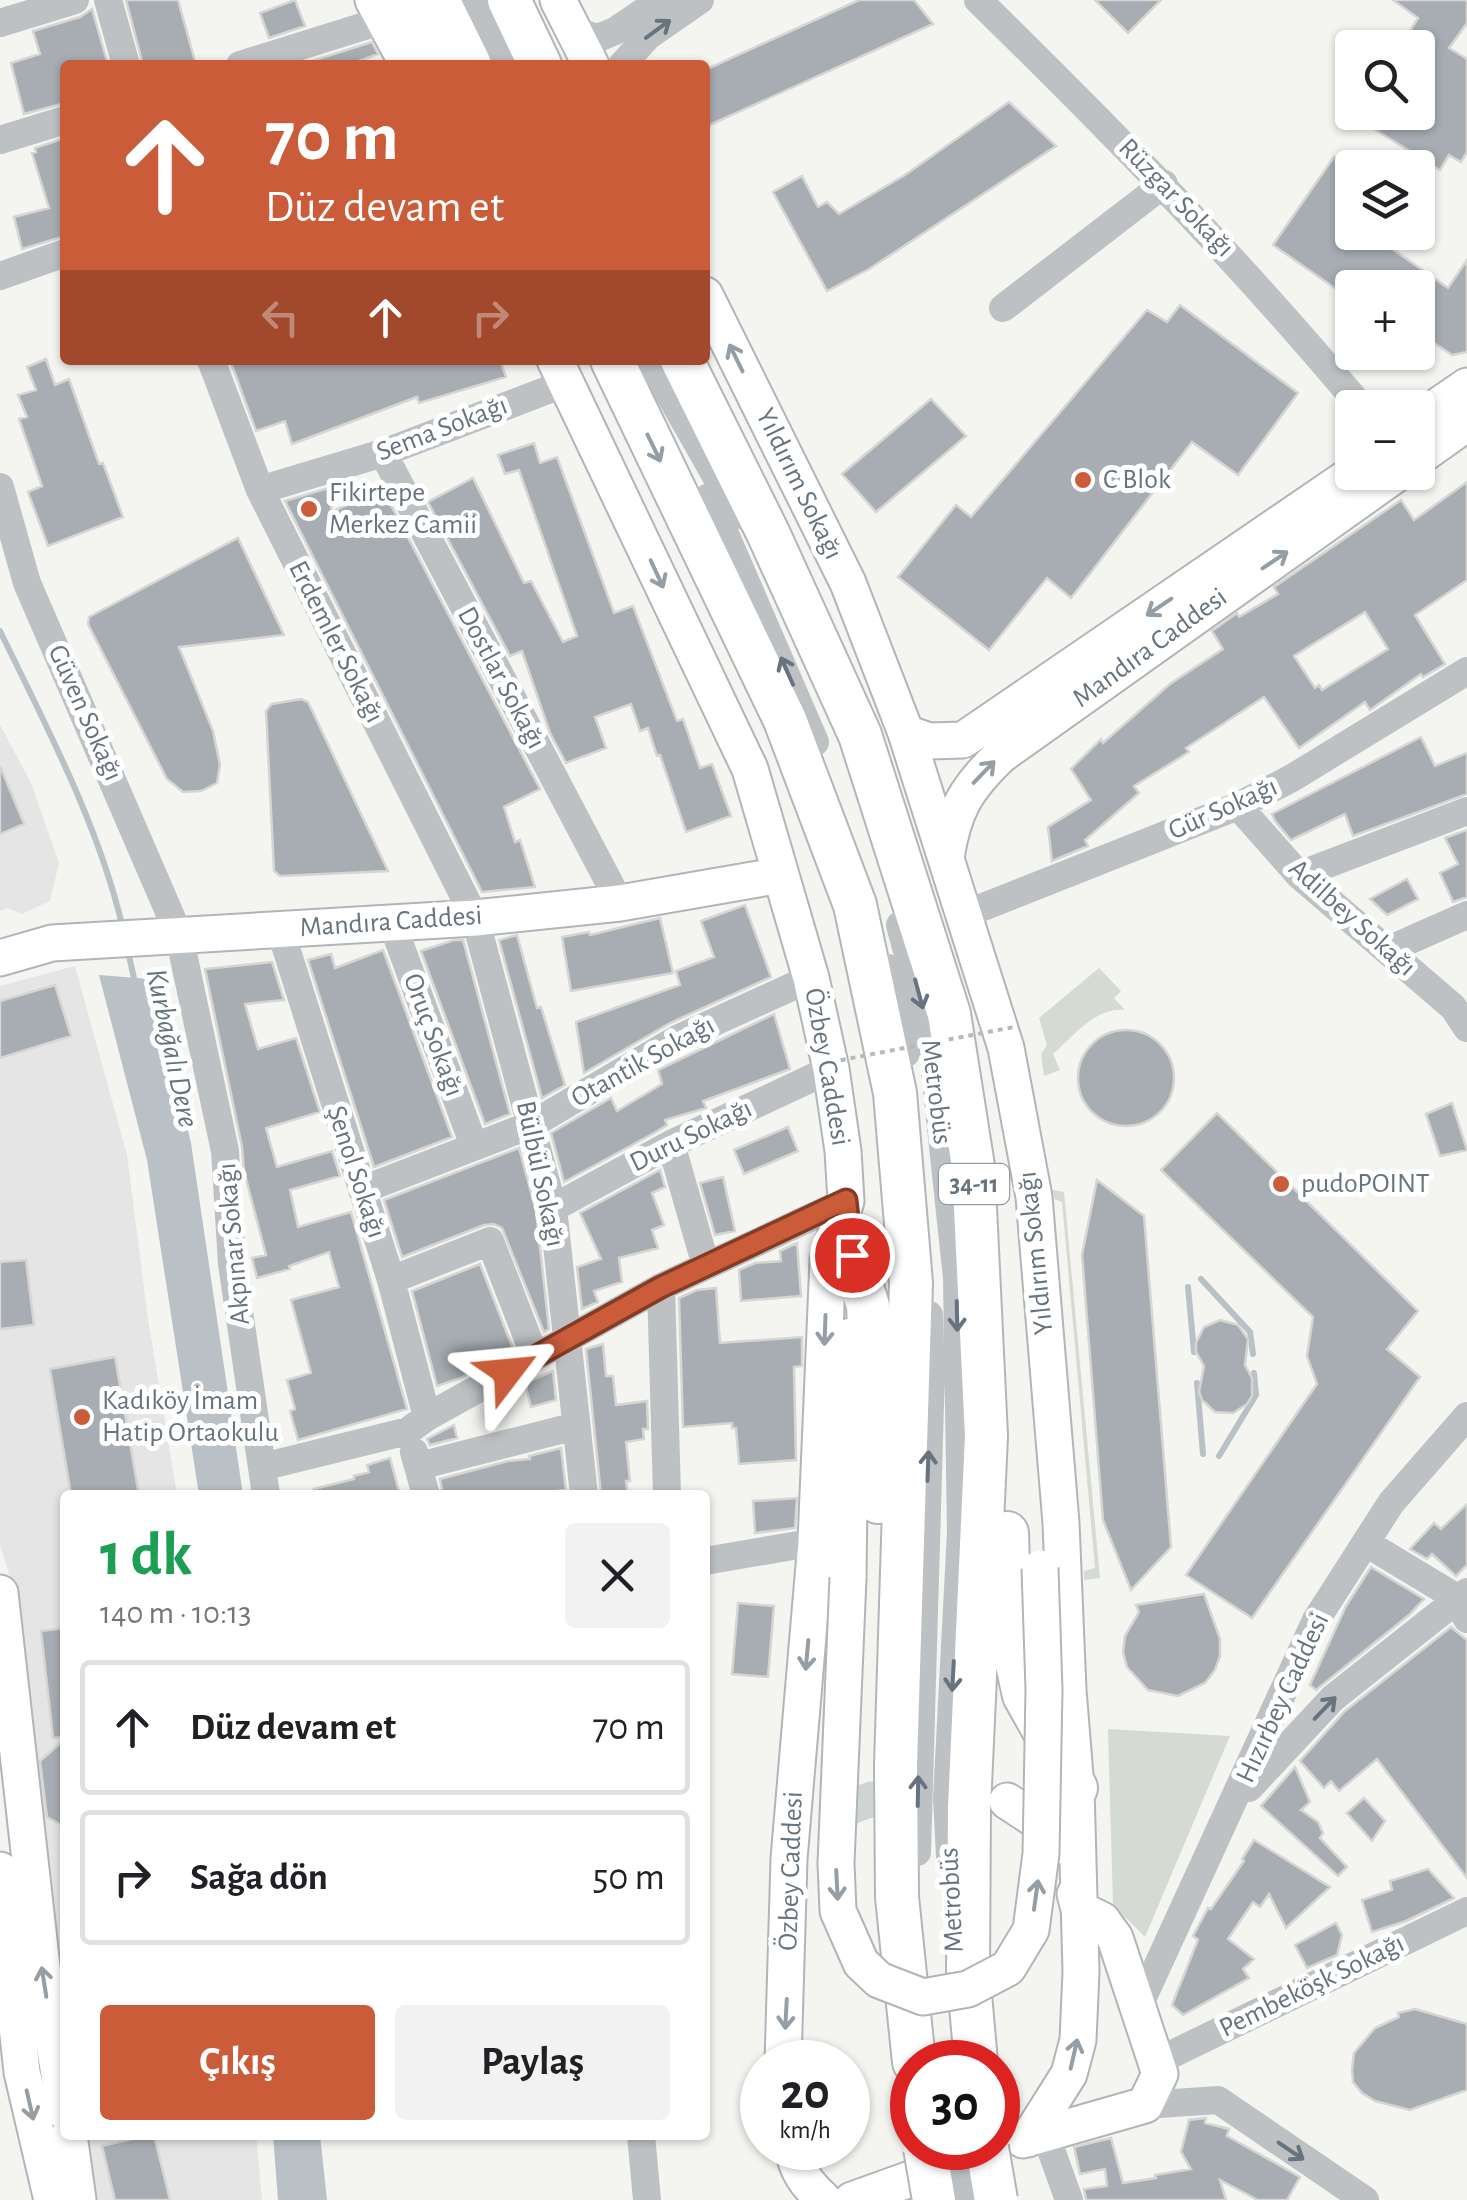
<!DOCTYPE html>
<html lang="tr">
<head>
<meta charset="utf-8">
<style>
	:root { --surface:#fff; --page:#f2f2f2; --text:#202124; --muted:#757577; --line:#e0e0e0; --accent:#cb5c39 }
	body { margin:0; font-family:"Alegreya Sans",sans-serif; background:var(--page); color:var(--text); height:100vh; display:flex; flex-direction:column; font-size:38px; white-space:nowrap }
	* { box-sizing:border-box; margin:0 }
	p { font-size:32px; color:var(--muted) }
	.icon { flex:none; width:55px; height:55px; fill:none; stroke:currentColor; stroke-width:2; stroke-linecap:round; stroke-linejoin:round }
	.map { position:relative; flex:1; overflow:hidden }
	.panel { position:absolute; left:60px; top:1490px; width:650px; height:650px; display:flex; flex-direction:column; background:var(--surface); border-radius:10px; box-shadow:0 2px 8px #0004 }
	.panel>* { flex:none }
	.top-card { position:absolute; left:60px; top:60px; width:650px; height:305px; border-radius:10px; box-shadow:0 2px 8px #0004; background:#cb5c39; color:#fff; overflow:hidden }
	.fabs { position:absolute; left:1335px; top:30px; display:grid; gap:20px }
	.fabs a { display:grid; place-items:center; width:100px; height:100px; border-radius:10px; background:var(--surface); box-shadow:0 2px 8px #0004; font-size:50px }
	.speed { position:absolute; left:740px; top:2040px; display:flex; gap:20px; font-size:50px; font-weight:700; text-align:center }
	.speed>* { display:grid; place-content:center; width:130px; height:130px; border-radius:50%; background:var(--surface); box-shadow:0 2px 8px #0004; line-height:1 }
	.speed small { font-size:25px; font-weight:400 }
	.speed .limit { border:15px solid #d22; background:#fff; color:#111 }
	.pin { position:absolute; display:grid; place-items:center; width:85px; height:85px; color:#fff; margin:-42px; border:5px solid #fff; border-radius:50%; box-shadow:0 2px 10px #0007 }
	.me { position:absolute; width:110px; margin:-55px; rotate:61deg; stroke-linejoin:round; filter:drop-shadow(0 0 8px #0008) }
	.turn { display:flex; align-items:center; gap:35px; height:210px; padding:0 40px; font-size:45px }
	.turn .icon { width:130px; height:130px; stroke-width:2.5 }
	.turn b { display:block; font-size:70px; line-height:85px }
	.lanes { display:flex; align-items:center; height:95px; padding:0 40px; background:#0003; justify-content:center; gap:50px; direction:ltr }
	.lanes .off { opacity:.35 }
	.round { display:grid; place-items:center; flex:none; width:105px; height:105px; border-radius:10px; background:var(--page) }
	.overview { display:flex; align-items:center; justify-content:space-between; height:170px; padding:0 40px }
	h1 { font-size:60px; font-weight:700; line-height:75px; color:#1e9e55 }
	.cta { display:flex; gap:20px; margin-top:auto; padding:20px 40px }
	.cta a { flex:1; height:115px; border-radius:10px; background:var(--accent); color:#fff; font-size:40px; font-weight:700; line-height:115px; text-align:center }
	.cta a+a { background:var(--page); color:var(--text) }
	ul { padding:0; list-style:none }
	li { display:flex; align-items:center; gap:30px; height:135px; margin:0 20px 15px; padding:0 20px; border:5px solid var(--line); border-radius:10px }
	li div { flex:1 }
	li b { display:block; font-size:38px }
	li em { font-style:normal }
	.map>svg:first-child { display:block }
</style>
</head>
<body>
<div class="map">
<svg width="1467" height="2200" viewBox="0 0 1467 2200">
	<rect width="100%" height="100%" fill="#f4f4f1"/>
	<path fill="#e4e5e4" d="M0 725 31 783 59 863 50 901 22 914 7 908 0 911Z
		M75 966 127 1155 148 1319 177 1495H65V2057L15 1592 0 1545V986Z
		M77 2135H256L262 2200H88Z"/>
	<path fill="#d5dad2" d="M1099 968 1121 991 1114 998 1125 1010C1095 1007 1074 1036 1053 1054L1060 1070 1044 1076 1041 1054 1047 1045 1039 1018Z
		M1053 1190 1064 1192 1100 1578 1084 1580V1571L1095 1568 1062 1202 1054 1199Z
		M1108 1729 1230 1736 1145 1937 1113 1905Z"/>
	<path fill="#b9c1c6" d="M99 975 150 979 191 1143 243 1495H199L147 1160Z
		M273 2135H320L327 2200H278Z"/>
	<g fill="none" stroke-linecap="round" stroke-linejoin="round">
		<path stroke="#b9c1c6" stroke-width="6" d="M0 631C46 726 99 825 123 929
			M128 951 135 983
			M1201 1279 1250 1332 1253 1354
			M1188 1287 1194 1352
			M1197 1383 1203 1454
			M1219 1456 1256 1395 1254 1373"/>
	</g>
	<path fill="#a7adb2" stroke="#d5d5d3" stroke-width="2.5" fill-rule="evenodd" d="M126 0H178L196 65H143Z
		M295 0 305 26 269 38 260 13Z
		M859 0H914L933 24 705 127V70Z
		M1095 0H1161L1128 33Z
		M1393 0H1467V23L1449 48 1467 59V152L1461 162 1449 155 1440 170 1347 112H1418V48H1400L1418 18Z
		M92 9 108 65H65V103L24 114 11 63 40 54 33 31 80 17Z
		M372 42 378 54 356 62 357 65H299Z
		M1009 102 1056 146 869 269 827 291 773 192 802 176 818 207 827 202 839 214 905 175Z
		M65 138V236L22 249 14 217 49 208 32 153 36 152 35 148Z
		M1334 157 1352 170V232H1368L1448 288 1467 260V352L1452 355 1418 332V288H1352V300L1273 245Z
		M1180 305 1298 393 1238 475 1192 442 1071 598 1047 578 989 650 898 577 956 505 971 517 1147 310 1167 322Z
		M46 359 55 385 69 379 99 464 103 463 123 517 48 546 28 492 42 486 19 419 27 417 18 395 36 390 27 367Z
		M230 360H500L506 377 419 403 417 397 292 444 285 421 256 431Z
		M931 399 966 436 876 512 842 474Z
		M534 443 540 463 557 457 614 613 633 606 677 721 683 719 700 768 712 764 731 816 686 832 660 755 657 756 648 728 640 731 631 704 595 717 606 748 566 763 550 733 522 651 510 656 428 502 473 478 524 583 531 581 563 642 577 636 519 470 505 474 498 455Z
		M1467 482V580L1415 615 1445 664 1423 677 1421 674 1370 710 1365 702 1299 748 1264 697 1186 748 1189 752 1134 786 1139 793 1085 840 1088 846 1052 861 1048 827 1091 800 1071 769 1101 739 1103 743 1170 684 1223 649 1212 631 1237 613 1239 617 1278 594 1274 587 1401 500 1414 520ZM1365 612 1388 649 1322 690 1319 685 1315 688 1294 656Z
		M328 488 332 512 382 488 540 789 504 807 515 842 520 840 535 887 482 892 285 501Z
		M238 538 284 635 179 647 213 731 220 765 217 783 201 791 183 792 167 779 88 624 89 617Z
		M301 699 308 702 388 871 280 876 274 871 266 711 272 704Z
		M1421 737 1435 766 1467 753V794L1353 836 1345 814 1291 840 1275 821 1272 814Z
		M0 766 24 824 0 834Z
		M1467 830V897L1453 902 1440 873 1458 864 1445 838Z
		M1407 879 1418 899 1387 915 1370 899Z
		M745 905 771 977 670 1023 584 1073 576 1022 680 985 676 971 714 957 701 921Z
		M660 918 673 973 571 991 562 937 589 932 590 935Z
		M517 935 537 1008 541 1007 565 1085 542 1098 499 940Z
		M454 940H463L510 1114 485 1124 421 951Z
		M383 950 452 1137 374 1167 308 960 331 954 335 968Z
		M272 962 284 1000 245 1004 258 1049 296 1038 320 1112 266 1128 277 1167 332 1151 340 1176 290 1190 298 1227 351 1212 407 1409 298 1440 290 1411 295 1409 287 1380 311 1373 291 1300 339 1287 329 1252 289 1266 290 1269 257 1278 252 1258 266 1255 244 1171 242 1147 205 969Z
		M55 985 71 1036 0 1058V1001Z
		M774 1014 790 1069 703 1101 706 1108 665 1120 667 1125 654 1133 564 1182 551 1133 611 1098 617 1111 662 1084 658 1070Z
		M1078 1078a48 48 0 1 1 96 0a48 48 0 1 1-96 0Z
		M1452 1103 1467 1150 1440 1156 1426 1114Z
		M1217 1113 1418 1311 1387 1349 1420 1377 1252 1618 1186 1575 1317 1384 1307 1356 1313 1317 1161 1170Z
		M788 1127 798 1151 744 1174 734 1150Z
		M519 1148 536 1211 549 1329 544 1332 502 1228 494 1224 484 1225 402 1257 384 1200Z
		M660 1170 665 1187 652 1193 664 1225 652 1230 658 1248 619 1258 622 1282 594 1291 598 1302 582 1309 577 1267 601 1259 580 1213Z
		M723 1177 735 1231 715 1235 700 1183Z
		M1097 1180 1144 1216 1171 1547 1131 1590 1103 1520 1082 1255Z
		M797 1243 801 1296 741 1301 739 1270 755 1263 781 1261 780 1251Z
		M26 1260 34 1325 0 1329V1262Z
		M480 1264 513 1349 461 1378 437 1386 412 1291Z
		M716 1288 720 1343 802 1337V1366L794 1367 796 1460 739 1464 736 1428H732V1423L683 1427 679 1298 697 1290Z
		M1220 1320 1238 1325 1248 1339 1245 1365 1252 1378V1396L1247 1404 1233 1413 1215 1412 1202 1400 1199 1392 1204 1366 1196 1352V1343L1204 1327Z
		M603 1344 606 1376H613L616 1405 647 1401 648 1429H643L644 1439 626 1442 630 1481H626L628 1495H601L586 1349Z
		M115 1357 139 1495H71L50 1369Z
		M553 1371 556 1400 531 1407 525 1383Z
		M454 1425 457 1438 430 1445 427 1439Z
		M561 1448 566 1490 515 1495H443L440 1479 508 1461 530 1459 529 1456Z
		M390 1458 400 1495H315L314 1489 354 1479V1476L369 1472 367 1465Z
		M797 1498 795 1528 755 1533 753 1501Z
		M1467 1504V1565L1456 1576 1432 1554 1427 1559 1410 1549 1434 1523 1441 1529Z
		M1371 1567 1424 1599 1409 1615 1316 1690 1310 1685 1346 1606Z
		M1204 1594 1220 1639V1656L1215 1670 1205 1683 1178 1696 1148 1690 1127 1667 1123 1652 1125 1636 1139 1612 1136 1605Z
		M738 1603 774 1606 768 1677 732 1674Z
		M1451 1627 1467 1640V1878L1377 1759 1339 1791 1331 1781 1324 1788 1300 1761 1345 1711Z
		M65 1628V1737L53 1738 41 1631Z
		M65 1739V1827L47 1817 40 1761Z
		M1295 1767 1310 1802 1301 1810 1318 1822 1323 1833 1320 1838 1347 1867 1338 1876 1261 1806Z
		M1364 1798 1385 1821 1372 1841 1347 1813Z
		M1254 1840 1330 1887 1286 1928 1269 1894 1260 1907 1253 1902 1228 1939 1254 1959 1243 1969 1249 1978 1183 2015 1172 2005 1198 1940 1193 1936 1208 1908 1211 1909 1244 1861 1242 1859Z
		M1428 1869 1454 1898 1406 1921 1372 1932 1362 1900 1392 1890 1390 1881Z
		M1336 1923 1342 1935 1337 1955 1307 1968 1295 1945Z
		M1415 2009 1467 2024V2090L1410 2110 1375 2101 1362 2093 1353 2082 1352 2069 1354 2053 1375 2028 1399 2017 1398 2013Z
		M1206 2118 1205 2123 1229 2129 1227 2136 1300 2177 1287 2200H1258L1220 2180 1226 2200H1086L1084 2189 1107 2186 1105 2169 1080 2174 1074 2147 1111 2138 1123 2183 1156 2178 1155 2175 1191 2169 1181 2152 1189 2120Z
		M148 2135H154L170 2200H115L102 2146Z"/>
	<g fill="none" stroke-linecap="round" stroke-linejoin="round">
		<path stroke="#d1d4d4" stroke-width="35" stroke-dasharray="35 18" stroke-linecap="butt" d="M842 1810 872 1799 921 1800"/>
		<g stroke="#b1b5b8" stroke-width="39">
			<path id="major" d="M373 0 408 65
				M558 0 591 65
				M705 295 848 583 906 733 1006 1048 1034 1197 1061 1523 1068 1690 1076 1788 1081 1972 1078 2040 1069 2074 1028 2139
				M555 360 750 769 811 978 831 1069 843 1151 846 1201 828 1260 816 1542 789 1859 783 2062
				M1418 413 1432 410 1467 386
				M1418 458 1467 423
				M906 733 929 741 963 740 1355 472
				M946 858C953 811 966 788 1001 755L1399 472
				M0 958 52 943 475 918 620 903 781 875
				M848 1578 851 1336
				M0 1593 42 1967 65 2112
				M1007 1801 1039 1822 1057 1846
				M0 1870 22 2072 52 2200
				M69 2135 78 2200
				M1023 2140 1145 2105 1160 2074 1115 1938 1102 1920 1079 1909 1075 1894
				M793 2148C796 2170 807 2185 824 2200
				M852 2200 955 2163"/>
		</g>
		<g stroke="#b3b5b8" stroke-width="46">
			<path id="highway" d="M404 0 429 65
				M438 0 470 65
				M509 0 540 65
				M612 360 785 720 855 905 895 1093 911 1283 896 1765 897 1897 914 2062
				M682 360 768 533 860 735 949 1014 973 1166 986 1436 969 1807 968 1972 976 2062
				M852 1255 868 1306 878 1502
				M1007 1533 1010 1633 1024 1695 1076 1788"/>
		</g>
		<path stroke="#bec1c4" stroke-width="28" d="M108 0 126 65
			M475 0 506 65
			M978 0C1112 131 1242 264 1362 408
			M0 23 75 0
			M574 31 598 38 615 31 661 0
			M240 65 384 20
			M622 65 648 36 700 0
			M0 140 65 120
			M0 276 65 253
			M1003 308 1164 184
			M211 360 260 490 475 918 553 1208 584 1495
			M650 360 738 515
			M383 453 620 903
			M0 487 27 583 179 935 225 1151 232 1264 266 1495
			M260 490 383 453 566 383
			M709 497 815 742
			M1238 806 1299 875 1453 1007 1467 1028
			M1299 875 1467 811
			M963 915 1238 806 1292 778 1467 671
			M392 923 474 1146
			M900 925 932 1043 957 1278 961 1532 947 1798 950 1856
			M280 929 391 1280 427 1417
			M1388 950 1467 915
			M888 968 906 1053
			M671 1144 706 1266
			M362 1190 531 1125 677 1039 811 978
			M553 1208 671 1144 831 1069
			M391 1280 490 1241 535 1357
			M661 1287 667 1495
			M414 1452 426 1495
			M419 1466 576 1426
			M262 1467 408 1431 427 1417 661 1287 846 1201
			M1366 1543 1457 1598 1467 1619
			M705 1561 816 1542
			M1249 1788 1333 1698 1467 1592
			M917 1852 931 1371 929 1315
			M1139 2006 1316 1620 1391 1503 1467 1416
			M1158 2061 1467 1911
			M1145 2105 1218 2100 1365 2200
			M1045 2133 1069 2200
			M641 2135 647 2200"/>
		<use href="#major" stroke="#fff" stroke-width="35"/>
		<use href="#highway" stroke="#fff" stroke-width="42"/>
		<g stroke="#b1b5b8" stroke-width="39" stroke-linecap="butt">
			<path id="major-bridge" d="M848 1578 836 1863 838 1911 861 1963 879 1980 923 1997 968 1989 1008 1968 1031 1930 1041 1854 1044 1690 1040 1568"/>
		</g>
		<g stroke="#b3b5b8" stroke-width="46" stroke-linecap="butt">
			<path id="highway-bridge" d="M925 2148 934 2200
				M987 2148 996 2200"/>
		</g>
		<path stroke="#b7babc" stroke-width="4" stroke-dasharray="5 5" stroke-linecap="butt" d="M821 1064 1019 1026"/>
		<path stroke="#bec1c4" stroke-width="28" d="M950 2148 962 2200"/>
		<use href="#major-bridge" stroke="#fff" stroke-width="35"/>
		<use href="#highway-bridge" stroke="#fff" stroke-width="42"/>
	</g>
	<defs><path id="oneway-shaft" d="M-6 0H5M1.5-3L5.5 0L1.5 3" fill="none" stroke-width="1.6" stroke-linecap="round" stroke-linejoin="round" transform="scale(2.5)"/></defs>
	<g stroke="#67737e">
		<use href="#oneway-shaft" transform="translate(658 29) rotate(-36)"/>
		<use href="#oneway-shaft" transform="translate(787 671) rotate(-114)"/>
		<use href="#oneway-shaft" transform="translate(919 994) rotate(75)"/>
		<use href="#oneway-shaft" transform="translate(957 1316) rotate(89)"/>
		<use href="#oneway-shaft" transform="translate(928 1466) rotate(-88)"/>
		<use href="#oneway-shaft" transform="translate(953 1676) rotate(93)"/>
		<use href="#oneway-shaft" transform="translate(1325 1708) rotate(-46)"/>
		<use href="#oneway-shaft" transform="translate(918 1791) rotate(-89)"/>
		<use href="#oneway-shaft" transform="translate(1291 2151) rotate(34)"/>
	</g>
	<g stroke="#959da5">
		<use href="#oneway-shaft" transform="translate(736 358) rotate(-116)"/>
		<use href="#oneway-shaft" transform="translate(654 448) rotate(64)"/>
		<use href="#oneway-shaft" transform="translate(1275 560) rotate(-34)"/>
		<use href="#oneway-shaft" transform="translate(657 574) rotate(65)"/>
		<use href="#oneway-shaft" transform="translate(1159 607) rotate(146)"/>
		<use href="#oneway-shaft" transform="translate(984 772) rotate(-46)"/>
		<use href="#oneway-shaft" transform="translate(825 1330) rotate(92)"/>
		<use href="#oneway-shaft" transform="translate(807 1655) rotate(95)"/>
		<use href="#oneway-shaft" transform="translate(837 1885) rotate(87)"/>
		<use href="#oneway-shaft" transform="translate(1036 1895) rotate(-82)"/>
		<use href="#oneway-shaft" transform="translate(44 1982) rotate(-99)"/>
		<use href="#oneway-shaft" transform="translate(786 2014) rotate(93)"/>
		<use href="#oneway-shaft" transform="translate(1074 2054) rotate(-77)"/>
		<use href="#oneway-shaft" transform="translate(30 2105) rotate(77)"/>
	</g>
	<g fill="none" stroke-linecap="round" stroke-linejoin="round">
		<g stroke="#843c25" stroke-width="25">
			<path id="route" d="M508 1372 661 1287 846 1200 852 1255"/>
		</g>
		<use href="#route" stroke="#cb5c39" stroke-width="18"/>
	</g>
	<g fill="#cb5c39" stroke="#fff" stroke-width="4">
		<circle cx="1083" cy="480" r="10"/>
		<circle cx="309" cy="509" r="10"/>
		<circle cx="1281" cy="1184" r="10"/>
		<circle cx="82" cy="1417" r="10"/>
	</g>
	<g text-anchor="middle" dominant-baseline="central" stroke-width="10" stroke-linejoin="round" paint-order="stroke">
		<rect fill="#fff" stroke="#959da5" stroke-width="2.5" x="939" y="1164" width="70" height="40" rx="8"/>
		<g font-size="25" font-weight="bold" fill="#67737e">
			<text x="974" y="1184">34-11</text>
		</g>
		<g font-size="28" fill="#67737e" stroke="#fff">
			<text transform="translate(1176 198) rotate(46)">Rüzgar Sokağı</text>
			<text transform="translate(442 429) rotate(-21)">Sema Sokağı</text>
			<text transform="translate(799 484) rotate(64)">Yıldırım Sokağı</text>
			<text transform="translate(336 642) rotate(63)">Erdemler Sokağı</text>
			<text transform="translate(1150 648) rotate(-36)">Mandıra Caddesi</text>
			<text transform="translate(501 678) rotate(62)">Dostlar Sokağı</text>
			<text transform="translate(85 713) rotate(66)">Güven Sokağı</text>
			<text transform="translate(1223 809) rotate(-24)">Gür Sokağı</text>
			<text transform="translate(1352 918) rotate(42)">Adilbey Sokağı</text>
			<text transform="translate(391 922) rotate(-4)">Mandıra Caddesi</text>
			<text transform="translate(433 1035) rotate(70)">Oruç Sokağı</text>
			<text transform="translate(643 1062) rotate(-29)">Otantik Sokağı</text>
			<text transform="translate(827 1067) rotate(80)">Özbey Caddesi</text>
			<text transform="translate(936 1092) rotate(83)">Metrobüs</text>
			<text transform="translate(691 1136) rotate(-26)">Duru Sokağı</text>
			<text transform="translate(356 1172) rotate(72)">Şenol Sokağı</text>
			<text transform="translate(540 1174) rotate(78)">Bülbül Sokağı</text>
			<text transform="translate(234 1244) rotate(-95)">Akpınar Sokağı</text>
			<text transform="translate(1036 1253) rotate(-96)">Yıldırım Sokağı</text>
			<text transform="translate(1283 1698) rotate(-65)">Hızırbey Caddesi</text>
			<text transform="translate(791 1871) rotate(-88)">Özbey Caddesi</text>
			<text transform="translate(952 1900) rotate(-93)">Metrobüs</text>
			<text transform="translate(1312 1986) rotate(-26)">Pembeköşk Sokağı</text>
		</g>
		<g font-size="28" fill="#67737e" stroke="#fff" text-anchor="start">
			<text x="1103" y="480">C Blok</text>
			<text x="329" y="493">Fikirtepe<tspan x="329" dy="32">Merkez Camii</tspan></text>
			<text x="1301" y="1184">pudoPOINT</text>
			<text x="102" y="1401">Kadıköy İmam<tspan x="102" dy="32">Hatip Ortaokulu</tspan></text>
		</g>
		<g font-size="30" font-style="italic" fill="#63747b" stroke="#fff">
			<text transform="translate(172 1048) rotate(78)">Kurbağalı Dere</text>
		</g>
	</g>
</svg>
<div class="fabs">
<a><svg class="icon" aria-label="search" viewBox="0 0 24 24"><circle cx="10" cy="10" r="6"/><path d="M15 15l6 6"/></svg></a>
<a><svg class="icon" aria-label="layers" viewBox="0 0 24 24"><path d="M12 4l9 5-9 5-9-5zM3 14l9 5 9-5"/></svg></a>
<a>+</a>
<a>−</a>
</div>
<div class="speed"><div>20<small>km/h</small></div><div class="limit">30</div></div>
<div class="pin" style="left:852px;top:1255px;background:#d93025"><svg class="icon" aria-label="arrive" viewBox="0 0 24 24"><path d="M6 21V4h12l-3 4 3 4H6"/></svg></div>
<svg class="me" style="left:508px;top:1372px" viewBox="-20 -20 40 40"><path d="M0-17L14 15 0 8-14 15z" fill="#cb5c39" stroke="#fff" stroke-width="4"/></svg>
<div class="top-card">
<div class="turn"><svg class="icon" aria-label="ahead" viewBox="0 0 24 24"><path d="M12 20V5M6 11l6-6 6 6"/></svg><div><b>70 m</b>Düz devam et</div></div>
<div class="lanes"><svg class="icon off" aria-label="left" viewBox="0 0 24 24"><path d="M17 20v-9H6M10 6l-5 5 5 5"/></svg><svg class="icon" aria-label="ahead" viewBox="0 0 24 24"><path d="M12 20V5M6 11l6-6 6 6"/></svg><svg class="icon off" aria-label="right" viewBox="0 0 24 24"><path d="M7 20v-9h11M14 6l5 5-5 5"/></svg></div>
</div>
<section class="panel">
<div class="overview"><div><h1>1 dk</h1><p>140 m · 10:13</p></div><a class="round"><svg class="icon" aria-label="close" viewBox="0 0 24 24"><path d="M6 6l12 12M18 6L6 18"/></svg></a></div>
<ul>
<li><svg class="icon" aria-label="ahead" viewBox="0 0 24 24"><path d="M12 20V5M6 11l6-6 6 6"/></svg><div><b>Düz devam et</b></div><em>70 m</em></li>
<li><svg class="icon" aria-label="right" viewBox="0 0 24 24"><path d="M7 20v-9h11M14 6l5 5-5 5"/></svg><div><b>Sağa dön</b></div><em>50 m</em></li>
</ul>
<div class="cta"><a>Çıkış</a><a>Paylaş</a></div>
</section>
</div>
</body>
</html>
